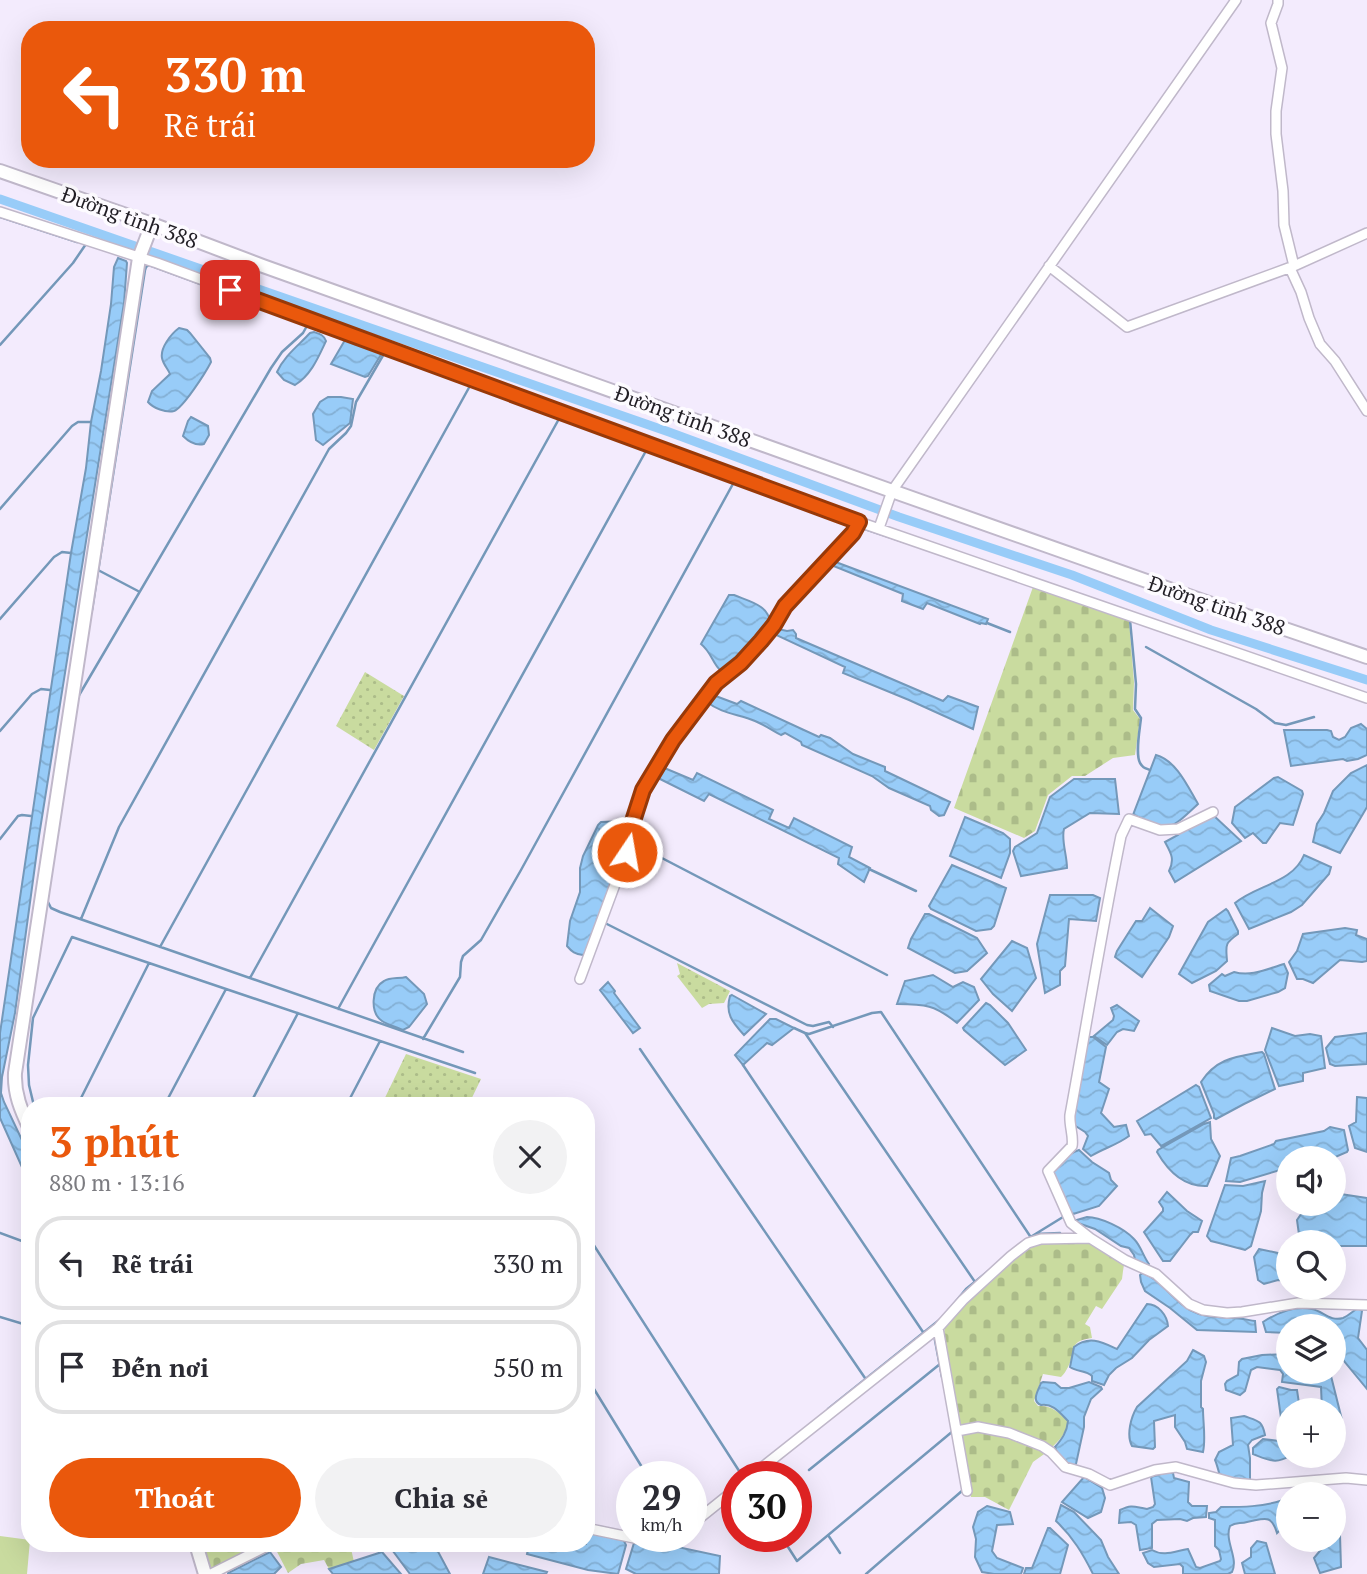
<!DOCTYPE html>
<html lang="vi">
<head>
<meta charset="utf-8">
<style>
	:root { --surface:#fff; --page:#f2f2f3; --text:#2b2b33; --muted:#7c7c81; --line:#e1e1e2; --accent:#ea580c }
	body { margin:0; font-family:"PT Serif",serif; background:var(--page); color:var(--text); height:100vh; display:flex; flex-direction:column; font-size:26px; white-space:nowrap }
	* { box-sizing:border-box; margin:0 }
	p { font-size:23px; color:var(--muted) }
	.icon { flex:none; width:38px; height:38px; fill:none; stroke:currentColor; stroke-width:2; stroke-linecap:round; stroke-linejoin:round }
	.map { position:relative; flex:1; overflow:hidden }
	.details { position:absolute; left:21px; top:1097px; width:574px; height:455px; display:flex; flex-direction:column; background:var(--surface); border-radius:28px; box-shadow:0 7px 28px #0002 }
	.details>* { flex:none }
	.guide { position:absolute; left:21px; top:21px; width:574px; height:147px; border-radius:28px; box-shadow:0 7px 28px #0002; background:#ea580c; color:#fff; overflow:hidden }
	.tools { position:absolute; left:1276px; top:1146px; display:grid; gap:14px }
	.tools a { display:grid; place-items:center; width:70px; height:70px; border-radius:50%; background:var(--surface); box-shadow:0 7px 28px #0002; font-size:35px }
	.speed { position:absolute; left:616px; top:1461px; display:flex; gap:14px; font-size:35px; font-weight:700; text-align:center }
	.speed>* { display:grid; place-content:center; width:91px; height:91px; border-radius:50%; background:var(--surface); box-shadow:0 7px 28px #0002; line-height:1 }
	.speed small { font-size:18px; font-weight:400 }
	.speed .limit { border:10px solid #d22; background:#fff; color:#111 }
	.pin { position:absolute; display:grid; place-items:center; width:60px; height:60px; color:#fff; margin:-30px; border-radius:14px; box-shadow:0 4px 10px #0006 }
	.me { position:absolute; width:77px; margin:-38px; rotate:12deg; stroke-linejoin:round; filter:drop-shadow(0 0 5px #0008) }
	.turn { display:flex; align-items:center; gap:24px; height:147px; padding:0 28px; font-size:32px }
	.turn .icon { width:91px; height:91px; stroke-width:2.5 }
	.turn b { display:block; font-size:49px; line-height:60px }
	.round { display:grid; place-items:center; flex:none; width:74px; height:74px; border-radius:37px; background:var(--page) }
	.head { display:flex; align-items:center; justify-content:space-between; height:119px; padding:0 28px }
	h1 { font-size:42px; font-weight:700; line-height:52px; color:var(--accent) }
	.button { display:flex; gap:14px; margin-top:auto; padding:14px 28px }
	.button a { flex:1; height:80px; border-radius:42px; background:var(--accent); color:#fff; font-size:28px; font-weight:700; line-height:80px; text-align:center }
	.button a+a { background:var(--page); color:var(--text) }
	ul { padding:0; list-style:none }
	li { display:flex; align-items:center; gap:21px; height:94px; margin:0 14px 10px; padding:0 14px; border:4px solid var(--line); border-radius:28px }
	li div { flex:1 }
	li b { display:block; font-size:26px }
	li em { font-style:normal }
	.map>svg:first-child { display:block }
</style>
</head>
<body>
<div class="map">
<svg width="1367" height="1574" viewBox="0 0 1367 1574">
	<defs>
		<pattern id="grass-dots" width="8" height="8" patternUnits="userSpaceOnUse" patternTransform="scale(1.75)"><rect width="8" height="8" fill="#c9db9f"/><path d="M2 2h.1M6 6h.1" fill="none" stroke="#acbc89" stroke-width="1.8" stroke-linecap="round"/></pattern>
		<pattern id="cemetery-stones" width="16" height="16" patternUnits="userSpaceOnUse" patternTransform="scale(1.75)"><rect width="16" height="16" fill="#c9db9f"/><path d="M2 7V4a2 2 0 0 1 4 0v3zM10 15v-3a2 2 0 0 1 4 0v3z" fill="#acbc89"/></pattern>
		<pattern id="water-waves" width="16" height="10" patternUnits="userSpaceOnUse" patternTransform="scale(1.75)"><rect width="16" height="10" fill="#98ccf8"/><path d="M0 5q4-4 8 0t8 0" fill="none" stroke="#83afd4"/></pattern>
	</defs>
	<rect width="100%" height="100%" fill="#f3ebfd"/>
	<path fill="url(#grass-dots)" d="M365 672 404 696 374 750 336 726Z
		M677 963 730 991 724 1003 709 1004 702 1008 677 976 680 974Z
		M406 1054 481 1079 468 1106H381Z"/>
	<path fill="url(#cemetery-stones)" d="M1033 587 1129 620 1134 682 1133 710 1140 719 1135 755 1113 758 1085 776H1072L1048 795 1035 831 1024 838 954 808Z
		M1085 1239 1124 1263 1122 1279 1102 1309 1096 1306 1085 1324 1090 1327 1092 1338C1067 1341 1077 1351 1068 1367 1066 1371 1064 1374 1061 1377L1043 1374 1034 1401 1038 1406C1052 1405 1058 1412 1068 1421 1066 1434 1059 1441 1050 1449L1008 1431 959 1429 942 1339 947 1321 965 1300 1029 1244Z
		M978 1429 1009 1435 1047 1452 1033 1462 1009 1510 985 1497H971L959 1433Z
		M201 1544H261L209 1570Z
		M273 1544H350L354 1562 329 1569 324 1560 301 1564 288 1573Z"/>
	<path fill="#c9db9f" d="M0 1536 30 1540 27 1574H0Z"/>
	<path fill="url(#water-waves)" stroke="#7498b9" stroke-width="2" d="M118 258 126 261 127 263 124 303 39 836 15 1013 2 1077 1 1093 4 1102 30 1157V1185L0 1118V1033L71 553 86 468 91 422 101 371 111 304 114 267Z
		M179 328 187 330 190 333 210 358 211 362C206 372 183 408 174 411 166 413 153 408 148 402L152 391 170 374C168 369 163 364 162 358 160 348 171 334 179 328Z
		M314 332C320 334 324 335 326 341 318 358 311 375 295 385L284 380 277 372C284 356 299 345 310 333Z
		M345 340 382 353 368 376 365 377 331 364Z
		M328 397H341L353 399 350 423 323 445 316 440 313 414 320 402Z
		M191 417 208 426 209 435 204 444C196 446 188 441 183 436L188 421Z
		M833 561 988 619 986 624 981 623 980 624 927 603 923 609 902 601 903 594 831 565Z
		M729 595H734C748 601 770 605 770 624 759 639 738 665 721 671 712 663 712 653 701 644Z
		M778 629 787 631 793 630 796 634V638L943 701 948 696 978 707 973 729 909 700 843 673 845 667 774 634Z
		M713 695 737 704 741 701 819 737 821 735 830 738 853 754 885 767V771L950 802 944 815 939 816 931 810 930 806 889 788 872 776 802 745 801 742 785 733 781 735C772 730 764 725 755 721 739 714 722 714 707 702Z
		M1361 724 1367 729V755L1358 759 1347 761 1343 759 1291 766 1284 730H1327L1331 731 1333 737 1339 740 1345 737 1351 728Z
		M1156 755C1177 761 1188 787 1198 804 1168 832 1171 831 1133 815Z
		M1367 765V807L1340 853 1313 842 1317 824 1324 813 1333 791 1351 773Z
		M662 767 693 780 697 773 773 810 769 819 789 828 794 818 852 847 849 857 870 868 864 882 838 864 839 858 709 794 704 801 656 777Z
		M1278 777 1302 791 1303 794 1293 825 1280 823 1266 843H1263L1253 833 1245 838 1232 823 1235 807 1274 778Z
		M1074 779H1115L1119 814 1090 813 1064 829C1061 840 1067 855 1067 868L1021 876 1013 851 1015 847 1037 833 1050 797Z
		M1213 815 1241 841 1175 882 1169 871C1175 859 1171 853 1165 842L1178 835 1185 828Z
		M965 817 1003 833 1010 839V853L1001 878 950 856Z
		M627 821 629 822 622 854 591 939 586 952 583 955C575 954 572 952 567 946L570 921 580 892V868L583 856 598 825 601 822Z
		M1304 855 1331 867 1329 874 1302 905 1291 912 1249 929 1235 903C1256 885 1293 883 1304 855Z
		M952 865 1006 888 994 926 991 929 976 931 931 909 929 906Z
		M1050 895H1093L1100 898 1096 921 1069 919 1065 966 1060 971V985L1045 993 1037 944Z
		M1150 908 1173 926 1169 937 1142 977 1115 957 1117 951 1136 921H1142Z
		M1226 909 1228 911 1238 931V934C1224 944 1226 945 1227 961L1216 971 1192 983 1179 974 1208 922Z
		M925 914H929L977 938 987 953 967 971 955 973 908 948 911 939Z
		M1345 928 1357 930 1356 935 1367 939V961L1362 962 1340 960 1313 983 1303 979H1297L1289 962 1297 951 1303 934Z
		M1012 941 1027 948 1036 978 1012 1011 993 994 981 979Z
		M1284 964 1288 973 1285 988 1278 992 1247 1001H1239L1210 991 1209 985 1222 974 1225 976 1234 972C1251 977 1267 969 1284 964Z
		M933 975 953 987 963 982 974 987 979 1000 957 1023C935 1005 925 1004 897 1004L905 981Z
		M406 977 424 994 427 1004 409 1027 403 1030C397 1027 388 1025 382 1021 370 1013 371 988 384 981 390 977 399 979 406 977Z
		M608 982 615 991 614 993 640 1028 633 1033 600 990Z
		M732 995 766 1014 744 1035C732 1022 725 1013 730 996Z
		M986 1003 990 1005 1008 1023 1026 1050 1005 1065 964 1030 963 1028Z
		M1117 1005 1139 1021 1134 1031 1123 1029 1117 1032 1107 1045 1094 1036 1113 1020 1114 1016 1111 1008Z
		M770 1019H776L794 1028 772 1045 767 1043 743 1065 735 1055Z
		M1272 1028 1295 1036 1310 1034 1321 1036 1325 1068 1303 1073V1081L1279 1086 1265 1050Z
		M1367 1033V1064L1335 1066 1330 1064 1326 1048 1335 1037Z
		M1088 1037H1093L1106 1047 1099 1082 1109 1089 1101 1113 1114 1127 1126 1125 1129 1136C1117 1145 1104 1148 1091 1156L1083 1149 1088 1136 1085 1132 1074 1125 1073 1118Z
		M1262 1052 1264 1054 1275 1089 1244 1104 1216 1119 1214 1118V1114L1201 1082C1217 1058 1235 1057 1262 1052Z
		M1196 1085 1199 1087 1211 1118 1161 1146 1151 1134 1145 1135 1137 1121Z
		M1357 1097 1367 1098V1152L1355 1148 1349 1126 1356 1122Z
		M1210 1122 1211 1139 1220 1156 1207 1186C1183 1187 1168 1171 1157 1152L1158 1150 1204 1124Z
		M1330 1127 1344 1130 1348 1150 1347 1152 1333 1158H1288L1287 1168 1240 1182 1226 1181 1231 1158 1240 1156 1274 1144 1276 1141 1324 1131Z
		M1079 1150 1092 1162 1109 1173 1111 1180 1117 1186 1099 1206 1070 1215 1052 1175C1054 1164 1068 1154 1079 1150Z
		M1265 1181 1262 1193 1261 1211 1251 1246 1245 1250 1219 1243 1211 1241 1207 1236 1225 1185 1243 1186Z
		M1167 1192 1187 1211 1202 1221 1198 1232H1193L1190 1235 1170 1261H1163L1144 1232 1163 1211V1208L1159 1202Z
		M1334 1193 1367 1198V1246H1334V1242H1300L1297 1220 1304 1210 1327 1208 1328 1204H1334Z
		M1087 1217C1100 1217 1124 1228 1134 1239 1141 1246 1143 1256 1149 1264L1147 1267 1135 1260 1134 1255 1129 1248 1121 1246 1095 1229 1075 1222 1077 1220Z
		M1259 1249 1288 1255V1281L1278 1280 1264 1284 1258 1280 1254 1257Z
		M1142 1273C1160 1278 1173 1301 1190 1310 1205 1318 1217 1317 1233 1318 1240 1318 1248 1320 1255 1321L1256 1332 1197 1330 1170 1308 1145 1291 1141 1282 1140 1275Z
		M1147 1304C1158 1304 1167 1315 1168 1326L1149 1340 1132 1358 1116 1368 1109 1375 1104 1385 1092 1381V1376C1086 1370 1077 1372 1070 1367L1074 1347C1089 1335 1102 1342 1117 1349Z
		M1358 1308 1362 1311 1358 1338 1367 1350V1389L1334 1349V1326H1288V1333L1266 1332 1263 1322C1277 1313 1294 1305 1312 1309 1323 1311 1330 1322 1343 1318 1348 1316 1353 1311 1358 1308Z
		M1193 1350 1204 1356 1206 1362 1201 1381V1407L1203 1409C1203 1423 1206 1439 1203 1452L1187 1449 1185 1442 1175 1427V1415L1154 1421 1155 1447 1153 1449 1132 1446C1126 1435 1131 1417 1137 1407L1187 1361Z
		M1288 1354V1372H1330L1342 1420 1334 1423V1410H1322L1321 1387 1282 1382 1283 1374 1280 1370 1257 1367 1251 1370 1245 1391 1240 1395 1226 1390 1225 1384 1227 1381 1238 1375 1239 1362 1242 1359 1262 1355Z
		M1043 1382 1055 1383 1061 1388H1069L1089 1382 1101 1387 1102 1389 1091 1399 1084 1417V1427L1076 1464 1073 1466C1064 1462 1057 1456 1055 1447 1062 1439 1067 1432 1068 1421 1060 1413 1053 1403 1041 1405 1031 1401 1038 1391 1041 1383Z
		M1279 1387 1291 1390H1297L1300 1410H1288V1433L1281 1418 1277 1389Z
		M1244 1416C1258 1421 1262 1420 1265 1435L1252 1440 1248 1445 1250 1458V1482C1241 1481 1225 1480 1219 1473 1219 1472 1216 1462 1215 1460L1219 1452 1233 1445 1231 1418Z
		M1288 1436 1289 1456C1276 1465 1266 1459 1253 1454V1448L1263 1439 1279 1441Z
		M1164 1473H1173L1174 1478 1189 1482 1188 1502 1192 1506H1207L1206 1517 1193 1518 1187 1521 1180 1519 1157 1520 1152 1524V1548L1140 1550 1136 1525 1131 1522 1119 1523 1120 1510C1133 1504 1134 1507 1147 1509L1153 1507 1155 1504 1151 1477Z
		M1084 1477 1102 1488 1105 1498 1101 1512 1088 1518 1062 1502Z
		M1283 1500 1288 1513 1283 1514 1280 1517 1281 1529 1277 1533C1271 1513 1264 1519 1247 1522 1240 1524 1236 1522 1230 1526 1224 1541 1239 1558 1232 1572L1228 1574H1183V1567L1180 1564 1154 1567 1148 1563 1143 1553 1152 1550C1164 1557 1175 1551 1188 1549L1196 1567 1200 1568 1220 1561 1221 1559 1219 1550 1215 1546V1520L1209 1518V1513L1216 1512 1221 1507C1242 1507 1263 1507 1283 1500Z
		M1061 1505 1074 1512 1101 1540 1108 1557 1119 1574H1093C1083 1554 1073 1537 1056 1521Z
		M987 1506 1010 1512 1013 1524 997 1525 992 1551 997 1558 1023 1568 1021 1574H994L982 1572 975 1557 976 1539 973 1527 978 1512Z
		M1048 1528H1050L1068 1545 1060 1574H1024L1026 1568H1032Z
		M586 1531 623 1539 626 1545 618 1574 588 1570 527 1554 529 1544H586Z
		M1334 1535H1340L1341 1567 1320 1573 1314 1558 1324 1546 1325 1540H1334Z
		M1257 1541 1266 1543 1275 1574H1245L1242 1563 1251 1557V1548Z
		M634 1543 660 1548 673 1546 720 1556 719 1574H636L626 1569Z
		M391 1544H434L450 1574H410L390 1547Z
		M270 1552 281 1567 274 1574H228V1573Z
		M382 1552 401 1574H333L329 1569Z
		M489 1557 547 1572 546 1574H483Z"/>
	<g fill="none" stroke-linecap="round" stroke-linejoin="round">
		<path stroke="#7498b9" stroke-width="2.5" d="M0 217 77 242
			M0 345 73 263 86 244 83 243
			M792 502 861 527
			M0 509 72 426 78 422H91
			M862 528 904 542
			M98 570 138 591
			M92 610 145 270 146 267 149 265 776 496
			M0 619 54 557 62 552 71 553
			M1130 620 1136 684 1135 709 1141 718C1140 729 1135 753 1140 763 1143 768 1145 768 1150 770
			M987 623 1010 632
			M1146 647 1256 709 1275 723 1286 725 1314 717
			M78 697 271 368 282 352 303 333 308 324
			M0 731 32 694 41 689 50 690
			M0 839 18 816 22 815 31 816
			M633 843 887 975
			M869 869 916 891
			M47 900 51 908 60 912 463 1052
			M81 919 119 827 329 449 346 433 351 426 356 402 385 352
			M597 919 807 1025 813 1026 829 1022 833 1027
			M160 947 471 384
			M250 978 560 417
			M338 1009 647 449
			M794 1028 805 1033
			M423 1039 460 977 461 962 463 956 481 940 521 870 734 482
			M640 1049 865 1378
			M743 1065 923 1332
			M34 1106 29 1085 28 1065 33 1018 72 937 475 1073
			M77 1106 149 963
			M164 1106 226 989
			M249 1106 298 1013
			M346 1106 380 1041
			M0 1233 30 1244
			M586 1233 743 1477
			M1036 1234 1060 1233
			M1024 1241 1063 1217
			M975 1282 805 1033 809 1034 872 1013 881 1012 1030 1236
			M952 1306 966 1289 992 1268
			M0 1317 30 1326
			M934 1335 942 1377
			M586 1376 648 1477
			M828 1409 943 1317
			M809 1470 940 1364
			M586 1518 591 1525
			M828 1535 840 1553
			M781 1536 797 1561 953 1431
			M866 1574 963 1490"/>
		<path stroke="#98ccf8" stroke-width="9" d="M0 199 669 432 899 517 1072 575 1211 630 1367 680"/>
		<g stroke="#c0b8ca" stroke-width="12">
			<path id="street" d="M1278 0V4L1271 23 1282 68 1276 111V134L1283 191 1284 225 1294 266
				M0 212 157 263 859 522 1367 698
				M1049 266 1127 327 1294 266 1367 233
				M1290 268 1301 292 1309 318 1320 344 1335 361 1367 411
				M879 528 892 491 1236 0
				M580 979 627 852 633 821 643 790 666 750 716 683 741 663 761 641 774 625 785 606 853 532 859 522
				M1090 1238 1071 1223 1048 1171 1072 1146C1074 1137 1069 1125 1070 1115 1087 1022 1102 929 1121 836L1129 819 1160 830 1178 829 1213 812
				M938 1328 963 1300 1011 1256 1028 1243 1041 1239 1090 1238 1125 1260 1156 1274 1189 1304 1203 1310 1227 1313 1242 1312 1298 1303 1367 1305
				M957 1431 978 1427 1009 1433 1042 1446 1051 1452 1065 1467 1089 1474 1110 1485 1155 1470 1176 1467 1234 1483 1256 1485 1346 1478 1367 1480
				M750 1477 938 1328 967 1491
				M691 1525 737 1488
				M586 1528 658 1543 668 1542 678 1536
				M211 1574 271 1544"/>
		</g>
		<g stroke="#c0b8ca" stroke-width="16">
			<path id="secondary" d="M0 171 152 224 263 266 892 491 1206 602 1367 657
				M30 1129C21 1110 14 1094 15 1073L139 258 152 224
				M196 1544 205 1574"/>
		</g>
		<use href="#street" stroke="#fff" stroke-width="9"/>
		<use href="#secondary" stroke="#fff" stroke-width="12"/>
	</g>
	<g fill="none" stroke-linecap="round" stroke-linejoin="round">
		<g stroke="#983908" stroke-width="18">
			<path id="route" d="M230 290 859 522 853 533 785 606 774 625 761 641 741 663 716 683 673 740 643 790 633 821 627 852"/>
		</g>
		<use href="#route" stroke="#ea580c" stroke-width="12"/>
	</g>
	<g text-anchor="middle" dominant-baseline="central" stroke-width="7" stroke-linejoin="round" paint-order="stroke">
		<g font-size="21" fill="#211e25" stroke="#fdfbff">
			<text transform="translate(130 217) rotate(20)">Đường tỉnh 388</text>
			<text transform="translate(683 416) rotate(20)">Đường tỉnh 388</text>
			<text transform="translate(1217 605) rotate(19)">Đường tỉnh 388</text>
		</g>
	</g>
</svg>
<div class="tools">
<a><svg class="icon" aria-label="sound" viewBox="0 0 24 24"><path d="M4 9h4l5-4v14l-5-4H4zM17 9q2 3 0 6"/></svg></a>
<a><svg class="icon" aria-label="search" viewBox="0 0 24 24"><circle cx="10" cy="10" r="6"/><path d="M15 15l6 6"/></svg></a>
<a><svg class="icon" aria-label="layers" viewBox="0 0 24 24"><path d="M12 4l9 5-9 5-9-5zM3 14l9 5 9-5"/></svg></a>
<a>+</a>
<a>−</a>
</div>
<div class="speed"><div>29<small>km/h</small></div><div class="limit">30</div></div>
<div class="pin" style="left:230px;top:290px;background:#d93025"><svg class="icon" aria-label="arrive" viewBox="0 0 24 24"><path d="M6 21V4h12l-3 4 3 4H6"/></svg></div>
<svg class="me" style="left:627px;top:852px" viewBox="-20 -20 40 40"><circle r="17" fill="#ea580c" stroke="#fff" stroke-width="3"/><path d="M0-11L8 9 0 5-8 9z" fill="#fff"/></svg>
<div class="guide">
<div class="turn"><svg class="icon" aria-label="left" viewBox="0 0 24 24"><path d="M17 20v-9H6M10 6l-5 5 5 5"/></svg><div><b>330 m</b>Rẽ trái</div></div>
</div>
<section class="details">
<div class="head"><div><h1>3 phút</h1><p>880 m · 13:16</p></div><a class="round"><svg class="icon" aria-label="close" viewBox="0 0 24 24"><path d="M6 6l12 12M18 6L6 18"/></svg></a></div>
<ul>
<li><svg class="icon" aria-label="left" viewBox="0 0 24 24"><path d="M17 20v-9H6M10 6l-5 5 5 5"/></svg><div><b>Rẽ trái</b></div><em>330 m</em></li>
<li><svg class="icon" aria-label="arrive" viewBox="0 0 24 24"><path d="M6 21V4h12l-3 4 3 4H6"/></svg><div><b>Đến nơi</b></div><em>550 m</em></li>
</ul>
<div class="button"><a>Thoát</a><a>Chia sẻ</a></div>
</section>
</div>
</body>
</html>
